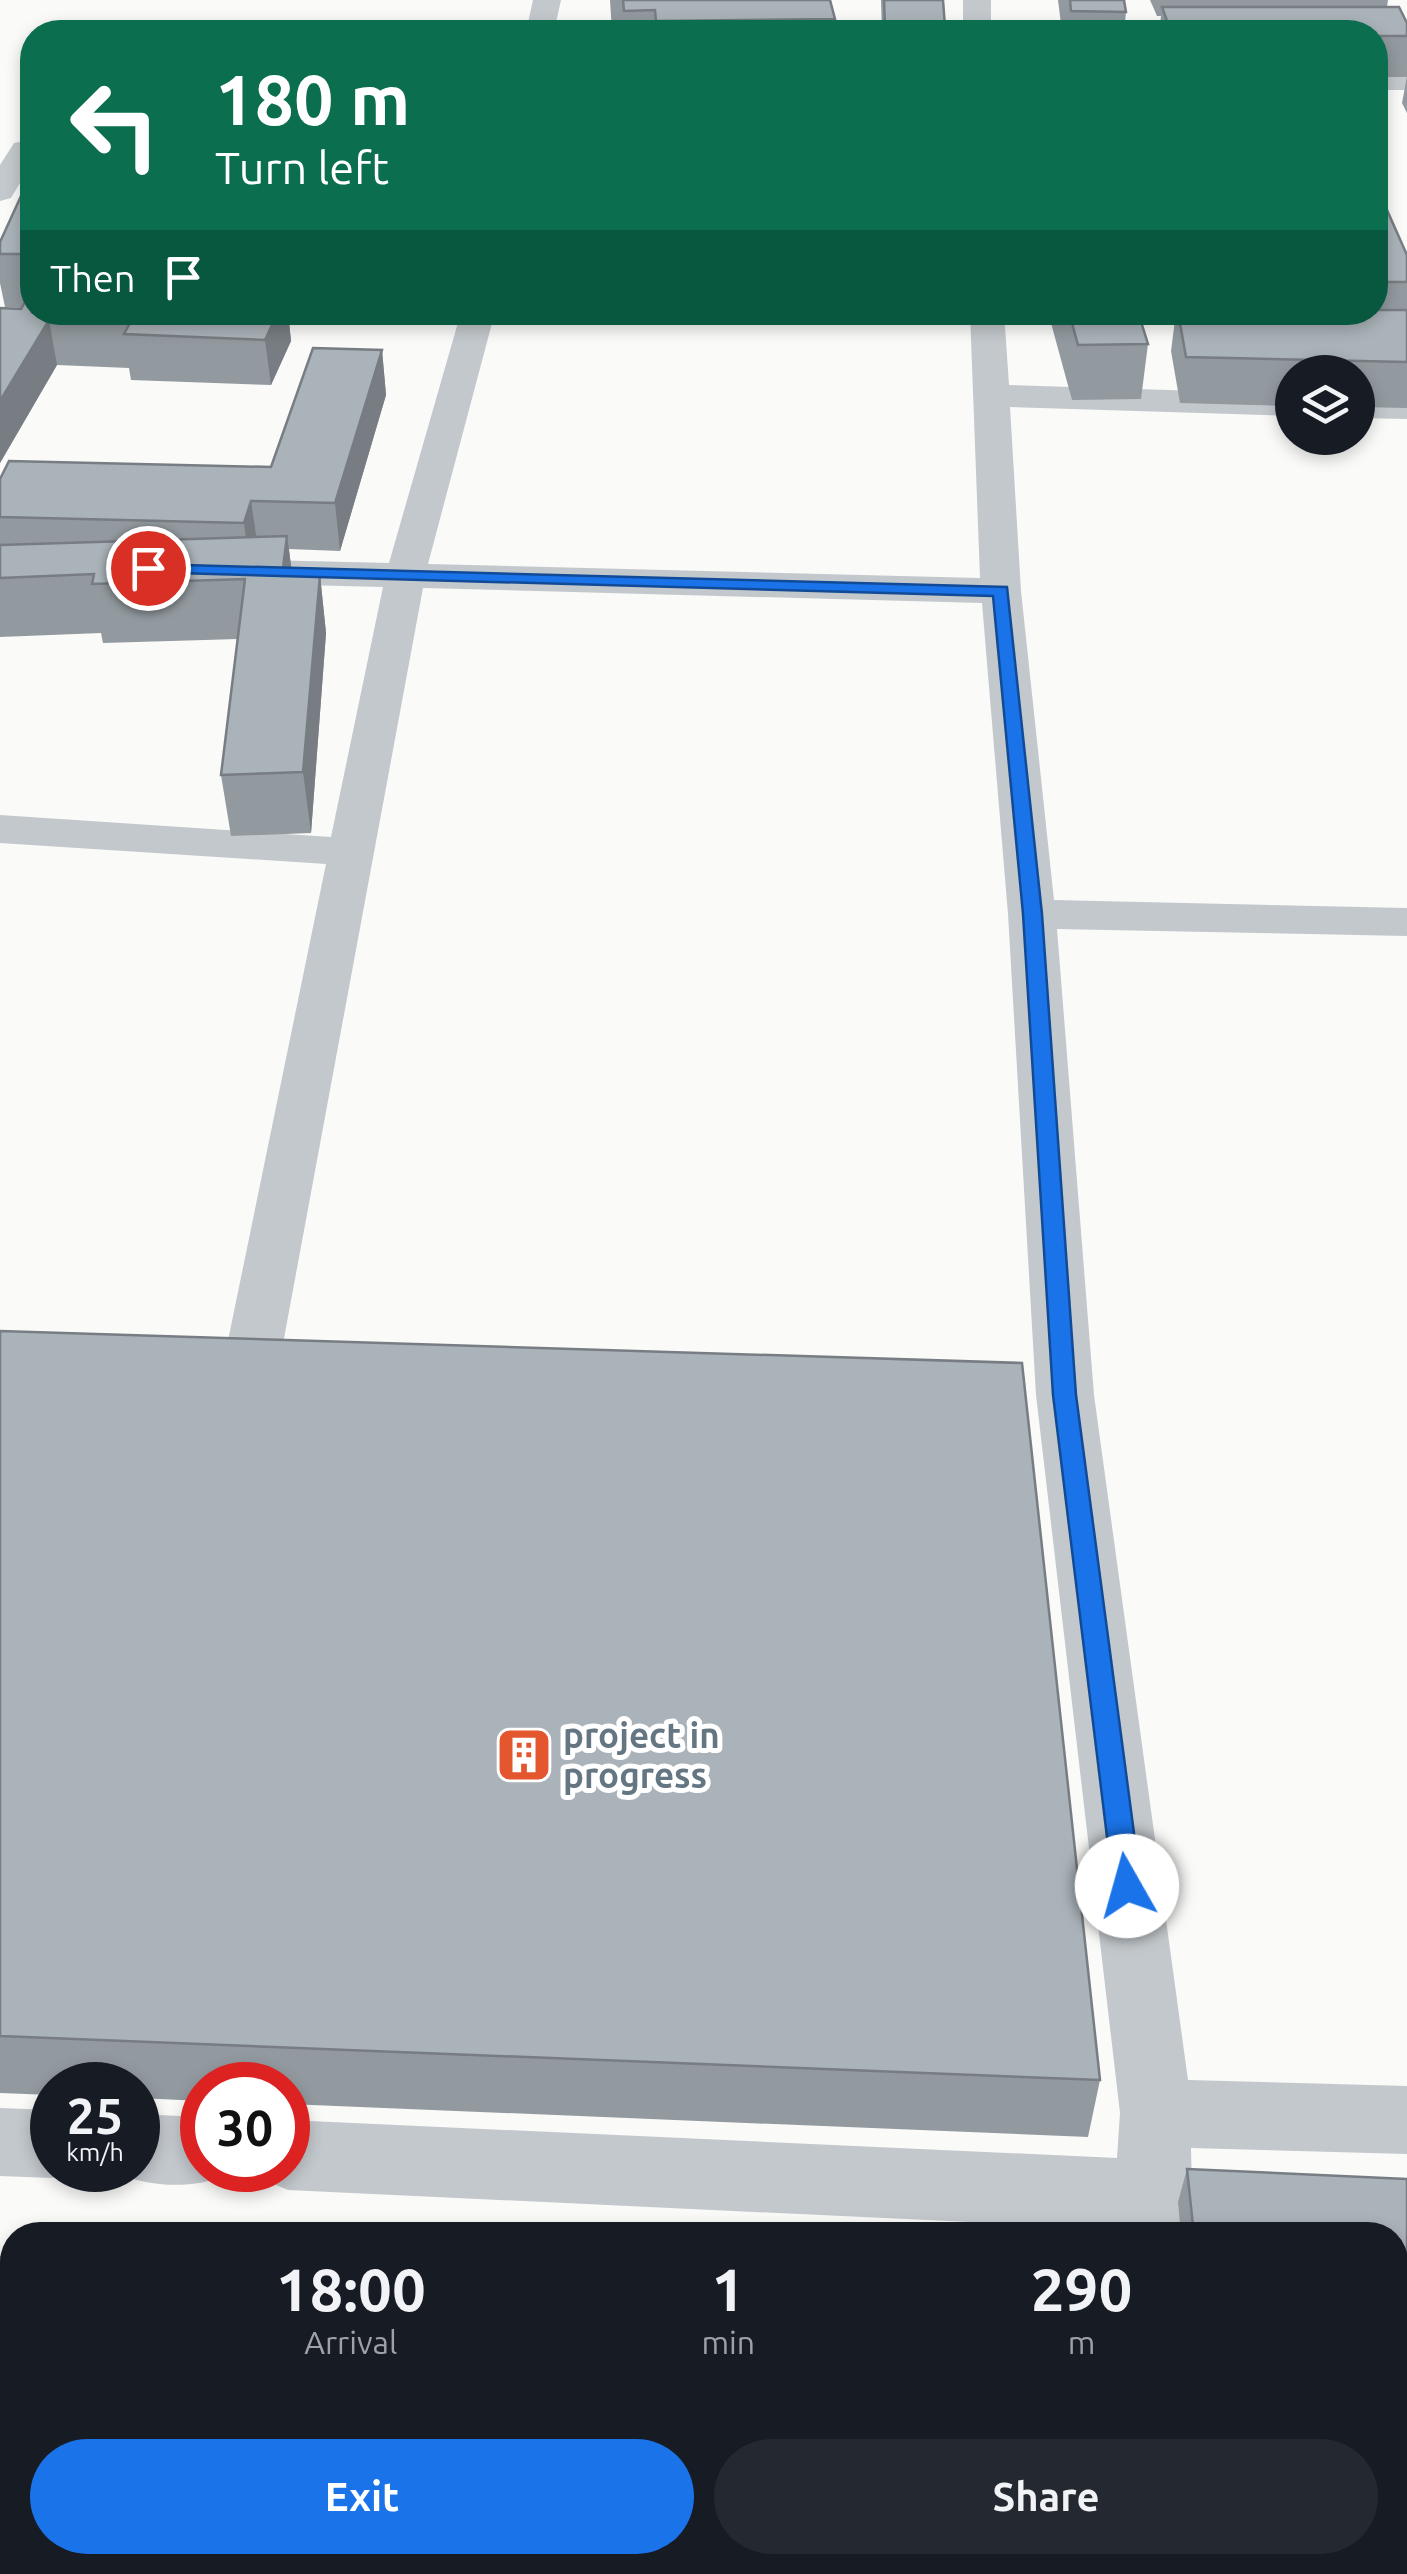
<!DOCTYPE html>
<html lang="en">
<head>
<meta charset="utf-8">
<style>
	:root { --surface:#171b24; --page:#242831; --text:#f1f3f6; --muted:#9ea1a6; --accent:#1a73e8 }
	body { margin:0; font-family:Ubuntu,sans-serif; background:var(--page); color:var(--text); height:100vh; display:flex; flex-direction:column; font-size:38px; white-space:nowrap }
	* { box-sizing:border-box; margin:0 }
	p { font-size:32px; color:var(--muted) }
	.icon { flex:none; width:55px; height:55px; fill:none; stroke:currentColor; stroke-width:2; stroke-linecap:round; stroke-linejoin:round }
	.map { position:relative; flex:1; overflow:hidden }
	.side { position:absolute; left:0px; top:2222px; width:1408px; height:352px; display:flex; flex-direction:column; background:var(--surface); border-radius:40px 40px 0 0; box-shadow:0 5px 15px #0003 }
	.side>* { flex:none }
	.guide { position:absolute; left:20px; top:20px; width:1368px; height:305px; border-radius:40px; box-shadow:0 5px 15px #0003; background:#0b6e4f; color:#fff; overflow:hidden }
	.tools { position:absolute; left:1275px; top:355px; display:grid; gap:20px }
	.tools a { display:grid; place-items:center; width:100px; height:100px; border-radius:50%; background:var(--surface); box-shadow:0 5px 15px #0003; font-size:50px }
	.speed { position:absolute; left:30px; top:2062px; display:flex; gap:20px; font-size:50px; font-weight:700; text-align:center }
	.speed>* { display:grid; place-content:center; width:130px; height:130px; border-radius:50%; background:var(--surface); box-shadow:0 5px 15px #0003; line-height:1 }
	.speed small { font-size:25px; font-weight:400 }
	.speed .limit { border:15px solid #d22; background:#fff; color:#111 }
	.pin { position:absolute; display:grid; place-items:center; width:85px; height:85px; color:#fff; margin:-42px; border:5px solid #fff; border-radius:50%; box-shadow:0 2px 10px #0007 }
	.me { position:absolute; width:110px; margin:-55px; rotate:353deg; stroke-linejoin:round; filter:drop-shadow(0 0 8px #0008) }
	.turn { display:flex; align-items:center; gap:35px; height:210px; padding:0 30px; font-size:45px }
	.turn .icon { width:130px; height:130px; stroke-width:2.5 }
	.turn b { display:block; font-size:70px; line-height:85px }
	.then { display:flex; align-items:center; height:95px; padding:0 30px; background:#0003; gap:20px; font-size:38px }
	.eta { display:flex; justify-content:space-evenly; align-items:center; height:170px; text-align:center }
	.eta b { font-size:60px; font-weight:700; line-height:70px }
	.action { display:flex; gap:20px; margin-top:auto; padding:20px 30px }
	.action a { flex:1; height:115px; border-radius:60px; background:var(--accent); color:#fff; font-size:40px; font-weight:700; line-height:115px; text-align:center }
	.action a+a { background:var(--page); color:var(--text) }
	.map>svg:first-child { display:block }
</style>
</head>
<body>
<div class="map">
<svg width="1407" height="2574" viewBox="0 0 1407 2574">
	<rect width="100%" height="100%" fill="#fafaf8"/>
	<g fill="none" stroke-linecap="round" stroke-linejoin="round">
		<path fill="#c3c8cc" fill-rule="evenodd" d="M533 0H561L554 32H526Z
			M963 0H991V32H963Z
			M1375 72H1407V90H1375Z
			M25 141 32 143V163L11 198 0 201V165L14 143Z
			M461 312H495L428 564 980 578 970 312H1004L1009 385 1292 394V416L1010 407 1021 591 1054 900 1407 908V936L1057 929 1094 1395 1188 2080 1407 2086V2154L1191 2148 1193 2235H1117V2229L288 2190 262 2179 258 2170H288V2120L1117 2158 1120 2113 1036 1395 1008 914 982 603 423 588 280 1360 272 1375 252 1381 232 1375 224 1360 326 864 0 843V815L331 837 383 587 219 583 205 579 199 571 205 563 219 559 389 563Z
			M1358 396 1407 397V419L1358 418Z
			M0 2108 52 2110V2170H73L52 2178 0 2176Z
			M138 2114 202 2117V2170H230L228 2175C190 2190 150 2187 112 2172L138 2170Z
			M1139 2562H1221V2574H1139Z"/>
	</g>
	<path fill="#929a9f" d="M610 0H670L835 19 834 32H612Z
		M881 0H943L945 32H882Z
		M1058 0H1124L1126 12 1124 32H1062Z
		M1150 0H1388L1387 7 1407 23V77H1375V32H1159L1161 16H1157Z
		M1407 76V113L1402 103Z
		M32 172V312H288L291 341 271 385 131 380 129 368 57 365 0 463V308L21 309 22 308 5 307 0 283V242Z
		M1375 183 1407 255V408L1358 407V372H1292V406L1180 403 1171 351 1176 312H1375Z
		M369 312H438L437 318H370Z
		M1048 312H1138L1148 344 1141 399 1072 400Z
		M382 350 386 395 340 551 289 549 292 576 320 575 326 633 311 833 231 836 221 775 238 639 103 643 101 633 0 637V479L271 467Z
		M0 1331 1100 2080 1088 2137 288 2104V2085H202V2101L138 2098V2085H52V2095L0 2093Z
		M1187 2169 1407 2179V2574H1213L1212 2562H1395V2235H1181L1178 2202Z"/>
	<path fill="#777d82" d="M278 312H288L291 341 271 385 265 340Z
		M49 320 57 365 0 463V401Z
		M382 350 386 395 340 551 335 503Z
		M251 501 258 548 250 571 244 523Z
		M287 536 295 594 282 576Z
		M320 575 326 633 311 833 303 772Z"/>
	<path fill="#aab3b9" stroke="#777d82" stroke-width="2.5" d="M623 0H830L835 19 656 21 655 10 624 11Z
		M884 0H943L945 27 885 26Z
		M1070 0H1124L1126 12 1071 11Z
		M1162 7H1399L1407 23V36H1375V32H1171Z
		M32 172V254H0V242Z
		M1375 183 1407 255V282H1375Z
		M32 289V312H278L265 340 124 334 130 323 49 320 0 401V308L21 309Z
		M1375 310H1407V362L1186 357 1178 312H1375Z
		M1069 312H1138L1148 344 1078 345Z
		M313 348 382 350 335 503 251 501 244 523 0 517V479L9 461 271 467Z
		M287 536 282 576 320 575 303 772 221 775 245 579 92 584 94 574 0 578V545Z
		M0 1331 1022 1363 1100 2080 0 2036Z
		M1187 2169 1407 2179V2574H1227L1226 2562H1395V2235H1194Z
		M0 2257 12 2258V2562H970L971 2574H0Z"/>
	<path fill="#1a73e8" stroke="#114b97" stroke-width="2.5" d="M148 564 1007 587 1042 914 1076 1395 1141 1886 1137 1895 1127 1898 1117 1895 1113 1886 1053 1395 1023 914 993 596 142 572V565Z"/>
	<defs>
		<g id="building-square" transform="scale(2.875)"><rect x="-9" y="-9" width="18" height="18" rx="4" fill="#e4572e" stroke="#fff"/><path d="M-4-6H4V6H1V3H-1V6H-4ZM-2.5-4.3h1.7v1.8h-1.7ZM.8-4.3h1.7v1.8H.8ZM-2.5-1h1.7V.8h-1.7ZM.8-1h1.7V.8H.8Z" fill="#fff"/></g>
	</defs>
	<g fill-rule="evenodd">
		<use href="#building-square" x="524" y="1755"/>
	</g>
	<g text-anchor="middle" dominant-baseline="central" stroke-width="10" stroke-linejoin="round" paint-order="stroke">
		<g font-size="35" font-weight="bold" fill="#657683" stroke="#fff" text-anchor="start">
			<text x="563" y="1735">project in<tspan x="563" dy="40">progress</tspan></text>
		</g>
	</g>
</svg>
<div class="tools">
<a><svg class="icon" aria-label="layers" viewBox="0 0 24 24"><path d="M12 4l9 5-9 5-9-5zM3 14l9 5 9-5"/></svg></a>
</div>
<div class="speed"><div>25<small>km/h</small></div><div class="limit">30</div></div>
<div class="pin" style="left:148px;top:568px;background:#d93025"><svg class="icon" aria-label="arrive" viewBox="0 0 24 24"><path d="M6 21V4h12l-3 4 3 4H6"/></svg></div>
<svg class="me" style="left:1127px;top:1886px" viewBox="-20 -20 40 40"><circle r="19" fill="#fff"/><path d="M0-13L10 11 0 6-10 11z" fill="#1a73e8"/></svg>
<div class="guide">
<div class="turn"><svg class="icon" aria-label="left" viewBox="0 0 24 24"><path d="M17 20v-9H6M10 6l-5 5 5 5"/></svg><div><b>180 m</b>Turn left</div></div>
<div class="then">Then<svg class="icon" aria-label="arrive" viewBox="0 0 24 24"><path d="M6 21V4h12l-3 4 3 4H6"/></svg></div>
</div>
<section class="side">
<div class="eta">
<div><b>18:00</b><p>Arrival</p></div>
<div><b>1</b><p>min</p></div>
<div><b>290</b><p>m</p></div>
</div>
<div class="action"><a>Exit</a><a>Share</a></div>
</section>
</div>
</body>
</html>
